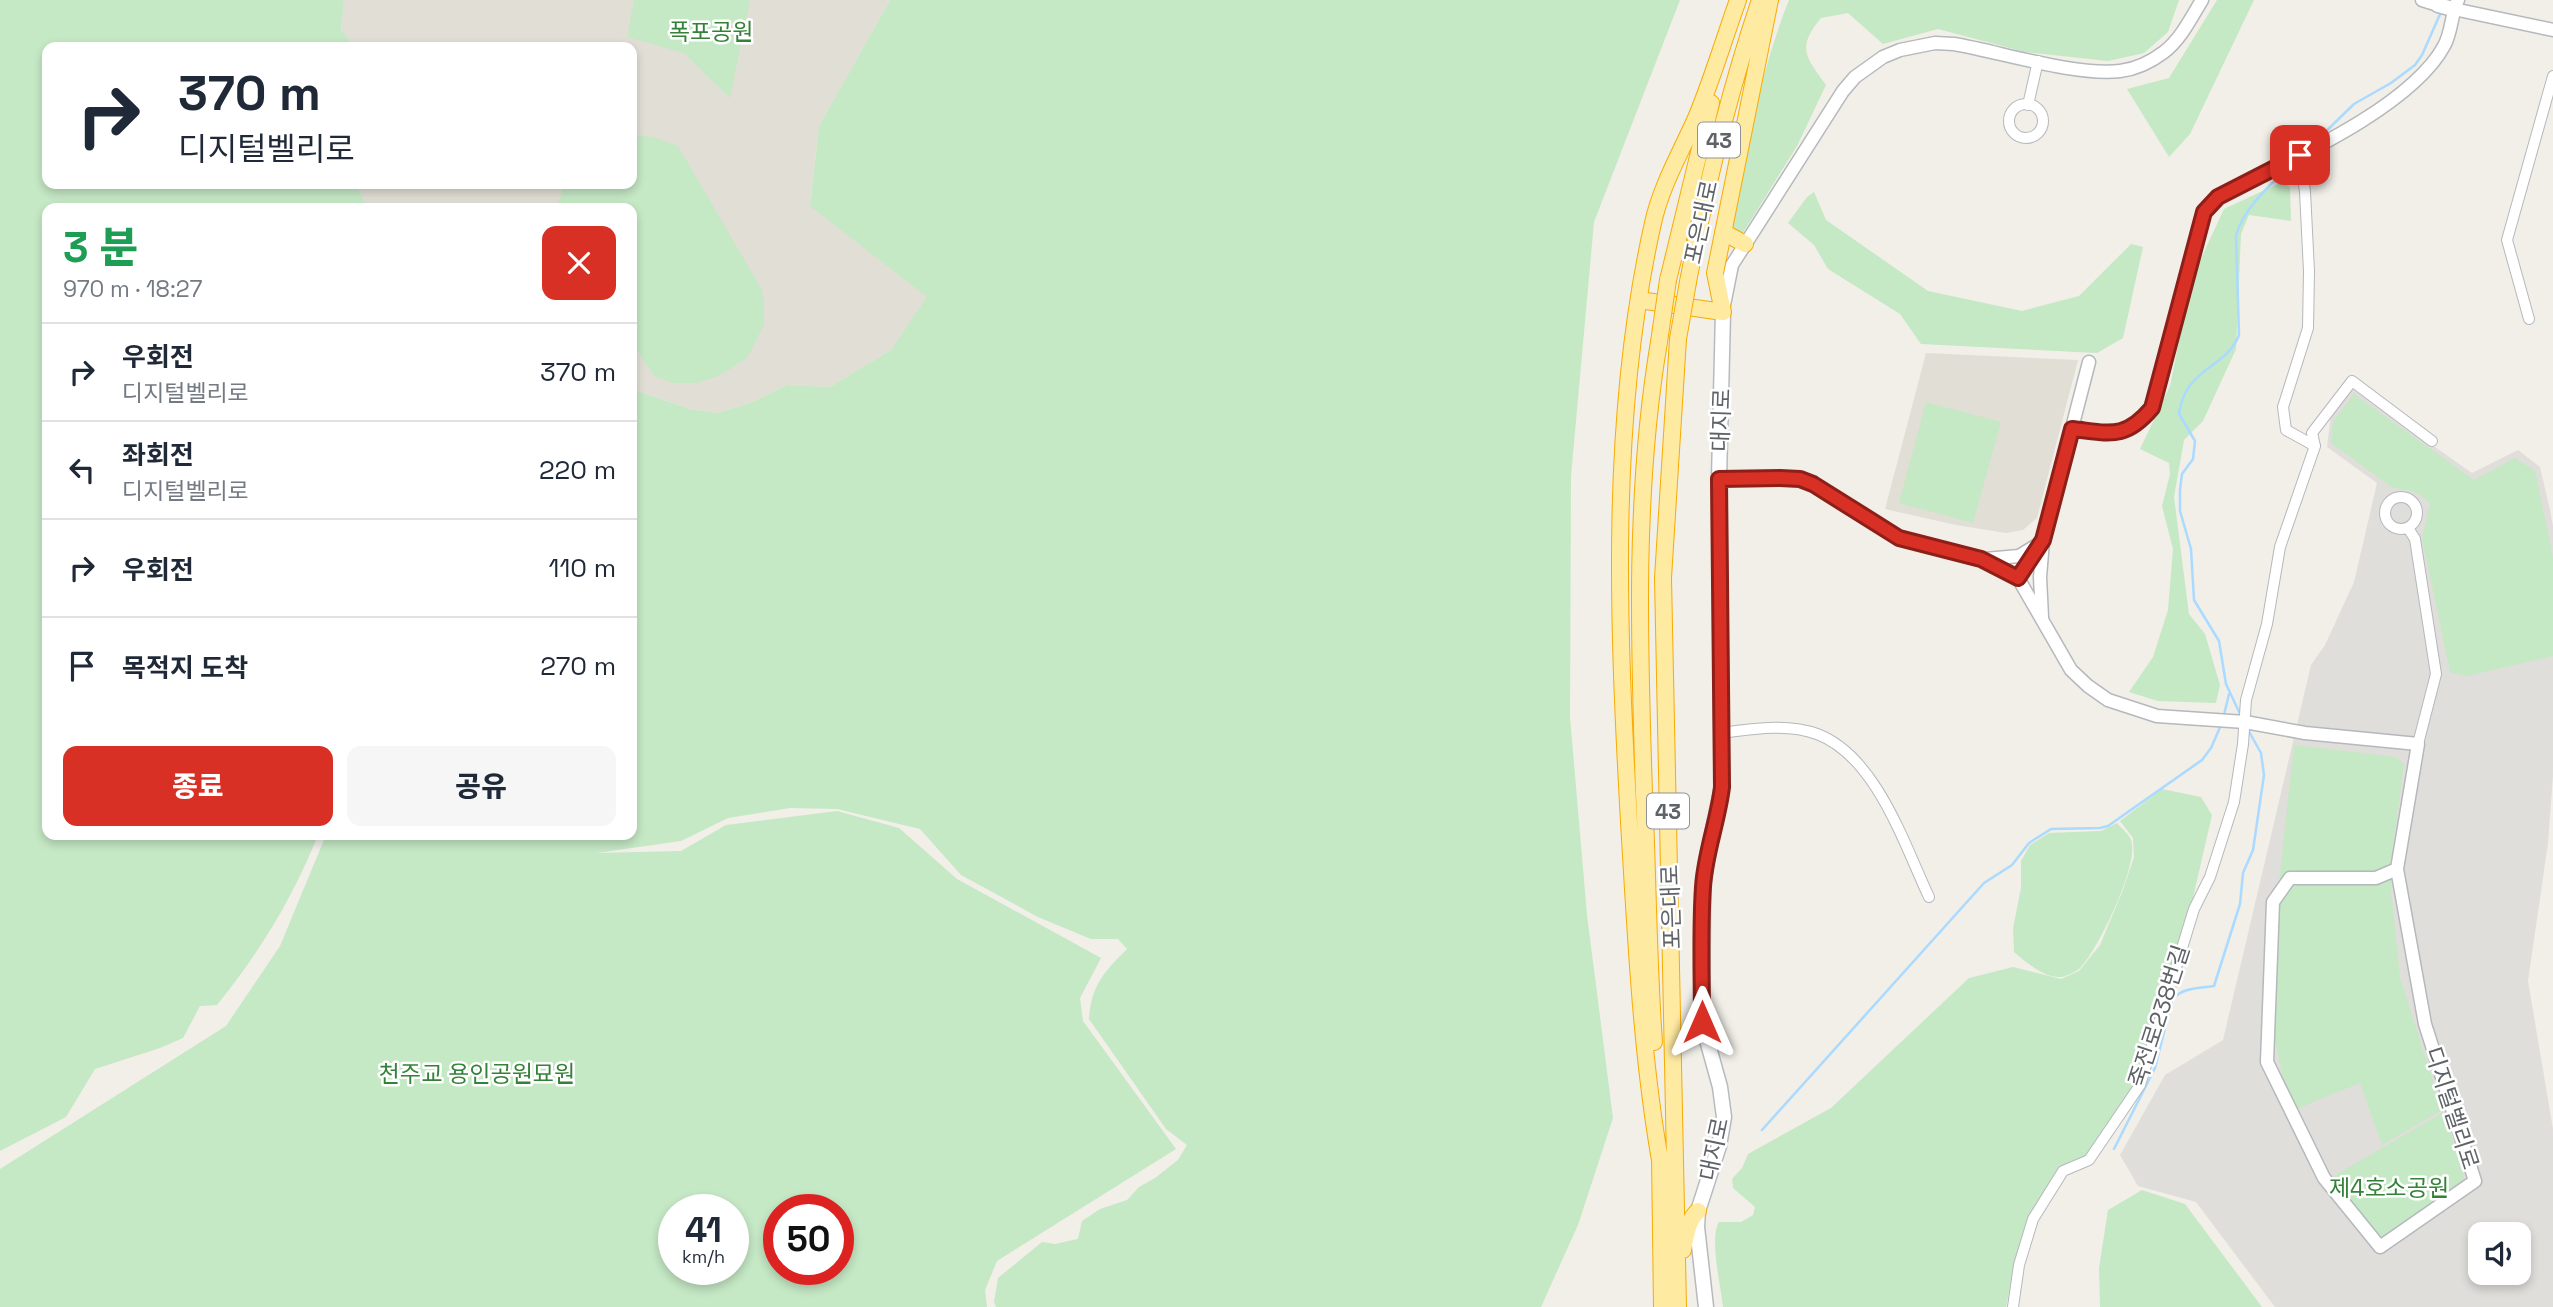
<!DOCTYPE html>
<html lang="ko">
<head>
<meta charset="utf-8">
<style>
	:root { --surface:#fff; --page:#f6f6f7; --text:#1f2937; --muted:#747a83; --line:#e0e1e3; --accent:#d93025 }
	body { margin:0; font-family:"Space Grotesk","Noto Sans KR",sans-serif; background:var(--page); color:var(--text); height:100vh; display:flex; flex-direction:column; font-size:26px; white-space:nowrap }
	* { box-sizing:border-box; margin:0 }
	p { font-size:23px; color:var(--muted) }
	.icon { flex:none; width:38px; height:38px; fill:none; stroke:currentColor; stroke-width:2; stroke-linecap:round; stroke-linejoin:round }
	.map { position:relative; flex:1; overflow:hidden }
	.drawer { position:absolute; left:42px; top:203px; width:595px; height:637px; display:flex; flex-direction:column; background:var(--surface); border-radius:14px; box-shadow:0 4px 10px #0003 }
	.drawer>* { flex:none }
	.hud { position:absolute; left:42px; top:42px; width:595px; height:147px; border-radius:14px; box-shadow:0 4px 10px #0003; background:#fff; color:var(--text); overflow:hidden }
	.controls { position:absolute; left:2468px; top:1222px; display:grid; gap:14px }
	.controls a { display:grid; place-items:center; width:63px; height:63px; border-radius:14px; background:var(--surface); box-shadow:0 4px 10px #0003; font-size:35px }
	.speed { position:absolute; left:658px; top:1194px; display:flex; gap:14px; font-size:35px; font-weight:700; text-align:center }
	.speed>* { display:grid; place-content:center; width:91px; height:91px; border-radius:50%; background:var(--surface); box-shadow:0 4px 10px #0003; line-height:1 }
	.speed small { font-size:18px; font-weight:400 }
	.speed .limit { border:10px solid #d22; background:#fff; color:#111 }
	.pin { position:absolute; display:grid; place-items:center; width:60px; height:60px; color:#fff; margin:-30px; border-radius:14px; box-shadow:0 4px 10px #0006 }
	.me { position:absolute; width:77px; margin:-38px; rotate:0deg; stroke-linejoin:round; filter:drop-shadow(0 0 5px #0008) }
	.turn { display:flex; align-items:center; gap:24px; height:147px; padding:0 21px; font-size:32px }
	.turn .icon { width:91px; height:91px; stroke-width:2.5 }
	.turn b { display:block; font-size:49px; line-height:60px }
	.round { display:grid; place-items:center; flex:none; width:74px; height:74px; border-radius:14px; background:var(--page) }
	.headline { display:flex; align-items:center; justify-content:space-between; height:119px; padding:0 21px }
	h1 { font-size:42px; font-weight:800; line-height:52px; color:#1e9e55 }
	.cta { display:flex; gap:14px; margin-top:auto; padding:14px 21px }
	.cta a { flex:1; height:80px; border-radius:14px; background:var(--accent); color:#fff; font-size:28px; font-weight:800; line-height:80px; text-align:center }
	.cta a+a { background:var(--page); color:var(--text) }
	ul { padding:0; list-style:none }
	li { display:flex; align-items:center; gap:21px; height:98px; padding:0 21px; border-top:2px solid var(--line) }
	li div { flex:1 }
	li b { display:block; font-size:26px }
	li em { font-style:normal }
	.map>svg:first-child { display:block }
</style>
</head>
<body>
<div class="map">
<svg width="2553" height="1307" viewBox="0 0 2553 1307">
	<rect width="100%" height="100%" fill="#f1efe8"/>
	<path fill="#e0deda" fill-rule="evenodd" d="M2351 388 2472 473 2518 450 2540 467 2550 510 2553 526V775L2548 843 2528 981 2553 1129V1307H2275L2196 1202 2138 1186 2120 1155 2165 1075 2223 1040 2311 665 2325 645 2354 582 2377 483 2327 447 2331 414ZM2480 1234H2518V1272H2480Z"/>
	<path fill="#e1ded6" d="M344 0H890L819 126 810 205 928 297 891 350 830 387 787 385 750 403 717 413 690 409 640 392 632 385V208H368L359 190 361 184H632V47H355L341 30Z
		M1926 353 2078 360 2037 518 2023 530 2006 533 1956 525 1885 509Z"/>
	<path fill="#c5e8c5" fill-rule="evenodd" d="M0 0H344L341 30 355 47H47V184H361L359 190 368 208H47V835H318C293 898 259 953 217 1005L200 1006 183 1038 160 1048 95 1069 66 1117 0 1151Z
		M634 0H750L730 98 684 53 627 37Z
		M890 0H1680L1594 222 1571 476 1570 717 1587 915 1613 1118 1578 1225 1541 1307H996L994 1302 998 1278 1042 1242 1055 1244 1078 1239 1082 1221 1100 1209 1127 1200 1139 1187 1155 1178 1178 1160 1187 1145 1166 1129 1089 1019C1091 986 1104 972 1127 949L1118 939H1091L1038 917 961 875 920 829 837 809 790 808 728 818 681 841 596 853 681 851 726 825 837 811 899 828 957 879 1101 958 1080 998 1083 1021 1176 1149 997 1261 985 1290 987 1307H0V1169L226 1026 280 946 326 835H632V385L640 392 690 409 717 413 750 403 787 385 830 387 891 350 927 297 810 206 819 126ZM674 1209H733V1269H674ZM779 1209H838V1269H779Z
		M1789 0H2179L2168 32 2144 53 2108 61 2025 52 1938 29 1883 44 1848 13 1821 18C1796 48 1806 57 1826 85L1797 146 1741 236 1731 231C1745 153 1760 73 1789 0Z
		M2217 0H2254L2190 134 2169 157 2127 89 2169 78Z
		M632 135 654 137 678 146 761 288 764 299V324L748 357 719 376 696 383H674L655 377 632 343V208H557L564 184H632Z
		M2282 182 2290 187 2291 221 2249 215 2241 234 2236 349 2203 421 2184 440 2174 497 2189 614 2205 634 2220 685 2216 703 2158 701 2129 692 2153 657 2168 610 2173 549 2162 506 2170 474 2169 463 2140 449 2170 386 2192 278 2224 209Z
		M1814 192 1826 220 1928 291 2022 311 2079 296 2131 244 2143 247 2123 338 2097 353 1921 344 1900 314 1828 269 1814 245 1788 223 1807 197Z
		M2354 394 2474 480 2515 458 2535 471 2553 558V656L2468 676 2450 672 2422 538 2430 504C2415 487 2408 493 2390 486L2331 443 2333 422Z
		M1926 402 2001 422 1973 523 1899 503Z
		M2294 745 2396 757 2404 764 2392 855 2391 890 2400 977 2442 1110 2382 1145 2360 1083 2296 1109 2284 1083 2273 1031 2280 873Z
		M2162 789 2201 797 2212 815 2192 902 2136 1082 2086 1157 2058 1169 2030 1213 2014 1266 2006 1307H1723C1721 1286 1709 1239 1719 1222H1741L1753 1215 1755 1207 1733 1188 1732 1179 1742 1168 1748 1154 1831 1108 1969 978 2013 967 2061 979 2079 971 2100 945 2123 890 2134 857 2133 838 2120 821Z
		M2117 823C2121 828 2129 834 2131 840 2140 863 2098 950 2080 968 2077 971 2067 976 2061 977 2044 978 2026 962 2014 952L2013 928 2021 888V861L2030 845 2049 833 2101 831Z
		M2444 1112 2465 1181 2388 1237 2373 1232 2332 1177Z
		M2142 1190 2185 1204 2262 1307H2100L2099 1268 2108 1210Z"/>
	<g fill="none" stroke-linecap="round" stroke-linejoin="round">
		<path stroke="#aadaff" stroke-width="2.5" d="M2315 142 2354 104 2391 83 2415 65 2422 55 2441 12
			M2224 715 2229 694
			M2241 716 2226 684 2219 641 2194 600 2191 549 2180 511V490L2182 474 2193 459 2195 441 2179 414C2185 367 2226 369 2239 335L2236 235C2245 207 2267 188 2288 168
			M1762 1130 1984 883 2012 865 2029 843 2051 829 2100 828 2108 826 2202 760 2211 748 2221 725
			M2114 1149 2155 1068 2172 1000C2182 987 2200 988 2214 986L2240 904 2243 873 2253 850 2264 775 2261 753 2247 728"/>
		<g stroke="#b5b8bc" stroke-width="12">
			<path id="minor" d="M2009 121a17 17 0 1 1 34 0a17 17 0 1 1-34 0Z
				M2028 105 2038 61
				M2529 319 2507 240 2553 76
				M2315 446 2312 433 2352 381 2432 441
				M2385 513a16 16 0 1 1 32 0a16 16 0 1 1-32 0Z
				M2408 528 2415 539 2436 674 2418 744
				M1721 733C1752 729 1787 723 1817 734 1876 756 1904 844 1929 897
				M2013 1307 2019 1265 2033 1219 2063 1171 2089 1160 2140 1085 2194 909 2210 877 2234 802 2243 744 2246 700 2267 624 2280 547 2315 446 2286 430 2283 407 2308 328 2309 271 2305 192 2300 154"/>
		</g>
		<g stroke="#b5b8bc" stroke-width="15">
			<path id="tertiary" d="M2422 0 2438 5
				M2449 8 2553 30
				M1724 305 1732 265 1843 91 1855 77 1883 57 1900 50 1935 43 1954 44C2001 52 2074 76 2120 71 2136 69 2151 62 2164 52 2181 39 2191 18 2202 0
				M2072 429C2110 433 2125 440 2152 408L2204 212 2218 197C2282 164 2410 109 2444 46 2452 32 2451 14 2458 0
				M1719 479 1780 478 1800 479 1813 484 1899 538 1981 559 2018 578 2071 670 2088 686 2108 700 2157 716 2245 722 2305 733 2418 744 2397 869 2425 1024 2475 1181 2380 1247 2324 1178 2267 1062 2273 902 2290 878H2376L2397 869
				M1985 559 2019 556 2037 545
				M2018 578 2043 540 2089 362
				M2042 617 2040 577 2043 541"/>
		</g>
		<g stroke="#b6babf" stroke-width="17">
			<path id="secondary" d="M2438 5 2449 8
				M1706 1307 1697 1227 1698 1211 1719 1146 1724 1117 1720 1087 1702 1022 1703 888 1706 863 1722 787 1719 479 1723 312"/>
		</g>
		<g stroke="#f9ab00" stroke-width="18">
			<path id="trunk" d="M1723 232 1745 244
				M1668 280 1711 103
				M1688 282C1706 187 1729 92 1760 0
				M1639 300 1723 312 1715 273 1770 0
				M1678 339 1663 578 1678 1307
				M1654 1042C1648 959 1648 876 1644 793 1639 643 1634 490 1659 342
				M1660 1156 1662 1307
				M1661 1166C1641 1053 1636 937 1629 822 1618 624 1609 418 1653 223 1661 186 1681 152 1696 118 1712 80 1724 39 1738 0
				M1683 1250C1686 1236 1687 1221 1698 1211"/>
		</g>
		<use href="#minor" stroke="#fff" stroke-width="10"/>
		<use href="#tertiary" stroke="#fff" stroke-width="12"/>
		<use href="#secondary" stroke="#fff" stroke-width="14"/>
		<use href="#trunk" stroke="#feeaa1" stroke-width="16"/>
		<g stroke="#f9ab00" stroke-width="18" stroke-linecap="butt">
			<path id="trunk-bridge" d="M1678 339 1688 282
				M1659 342 1668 280"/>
		</g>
		<use href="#trunk-bridge" stroke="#feeaa1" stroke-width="16"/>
	</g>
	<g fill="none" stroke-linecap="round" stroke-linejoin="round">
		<g stroke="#8d1f18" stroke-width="18">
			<path id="route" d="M1702 1022C1702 978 1700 932 1703 887 1705 853 1718 821 1722 787L1719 479 1780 478 1800 479 1813 484 1899 538 1981 559 2018 578 2043 540 2072 429C2110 433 2125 440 2152 408L2204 212 2218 197 2300 155"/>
		</g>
		<use href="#route" stroke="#d93025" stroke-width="12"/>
	</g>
	<g text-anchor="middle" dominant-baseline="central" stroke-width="5" stroke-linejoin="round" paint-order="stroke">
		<g fill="#fff" stroke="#8f9295" stroke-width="2">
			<rect x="1698" y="122.5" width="42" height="35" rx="5"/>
			<rect x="1647" y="793.5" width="42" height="35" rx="5"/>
		</g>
		<g font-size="21" font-weight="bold" fill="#5f6368">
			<text x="1719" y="140">43</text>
			<text x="1668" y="811">43</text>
		</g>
		<g font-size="23" fill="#348238" stroke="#fff">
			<text x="711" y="32">폭포공원</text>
			<text x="477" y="1074">천주교 용인공원묘원</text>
			<text x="2389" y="1188">제4호소공원</text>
		</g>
		<g font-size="23" fill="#5f6368" stroke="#fff">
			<text transform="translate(1701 222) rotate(-78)">포은대로</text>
			<text transform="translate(1721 420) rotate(-88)">대지로</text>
			<text transform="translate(1671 907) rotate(-92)">포은대로</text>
			<text transform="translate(2159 1016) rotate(-72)">죽전로238번길</text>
			<text transform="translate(2452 1108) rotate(72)">디지털벨리로</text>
			<text transform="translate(1714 1149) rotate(-78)">대지로</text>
		</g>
	</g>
</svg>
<div class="controls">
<a><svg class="icon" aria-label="sound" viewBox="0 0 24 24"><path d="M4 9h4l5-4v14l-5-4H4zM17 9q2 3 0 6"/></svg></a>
</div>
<div class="speed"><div>41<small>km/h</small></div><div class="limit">50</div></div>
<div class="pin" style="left:2300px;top:155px;background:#d93025"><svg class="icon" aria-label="arrive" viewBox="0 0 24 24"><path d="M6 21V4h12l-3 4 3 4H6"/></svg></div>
<svg class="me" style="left:1702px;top:1022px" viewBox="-20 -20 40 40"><path d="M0-17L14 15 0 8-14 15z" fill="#d93025" stroke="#fff" stroke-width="4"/></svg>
<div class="hud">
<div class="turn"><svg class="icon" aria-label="right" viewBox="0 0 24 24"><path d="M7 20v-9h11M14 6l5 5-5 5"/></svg><div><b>370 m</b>디지털벨리로</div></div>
</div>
<section class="drawer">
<div class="headline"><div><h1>3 분</h1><p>970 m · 18:27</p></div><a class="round" style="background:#d93025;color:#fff"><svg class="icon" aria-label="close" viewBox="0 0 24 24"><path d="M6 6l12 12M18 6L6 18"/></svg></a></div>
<ul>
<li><svg class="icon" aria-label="right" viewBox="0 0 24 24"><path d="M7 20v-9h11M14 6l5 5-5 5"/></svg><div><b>우회전</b><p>디지털벨리로</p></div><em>370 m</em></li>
<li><svg class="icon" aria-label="left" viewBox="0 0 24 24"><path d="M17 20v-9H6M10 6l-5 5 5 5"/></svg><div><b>좌회전</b><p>디지털벨리로</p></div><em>220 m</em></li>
<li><svg class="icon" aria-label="right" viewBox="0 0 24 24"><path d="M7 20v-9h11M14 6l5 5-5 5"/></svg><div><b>우회전</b></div><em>110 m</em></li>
<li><svg class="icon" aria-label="arrive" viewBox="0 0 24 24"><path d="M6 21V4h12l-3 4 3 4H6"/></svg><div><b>목적지 도착</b></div><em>270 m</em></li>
</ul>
<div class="cta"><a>종료</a><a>공유</a></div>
</section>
</div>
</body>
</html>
